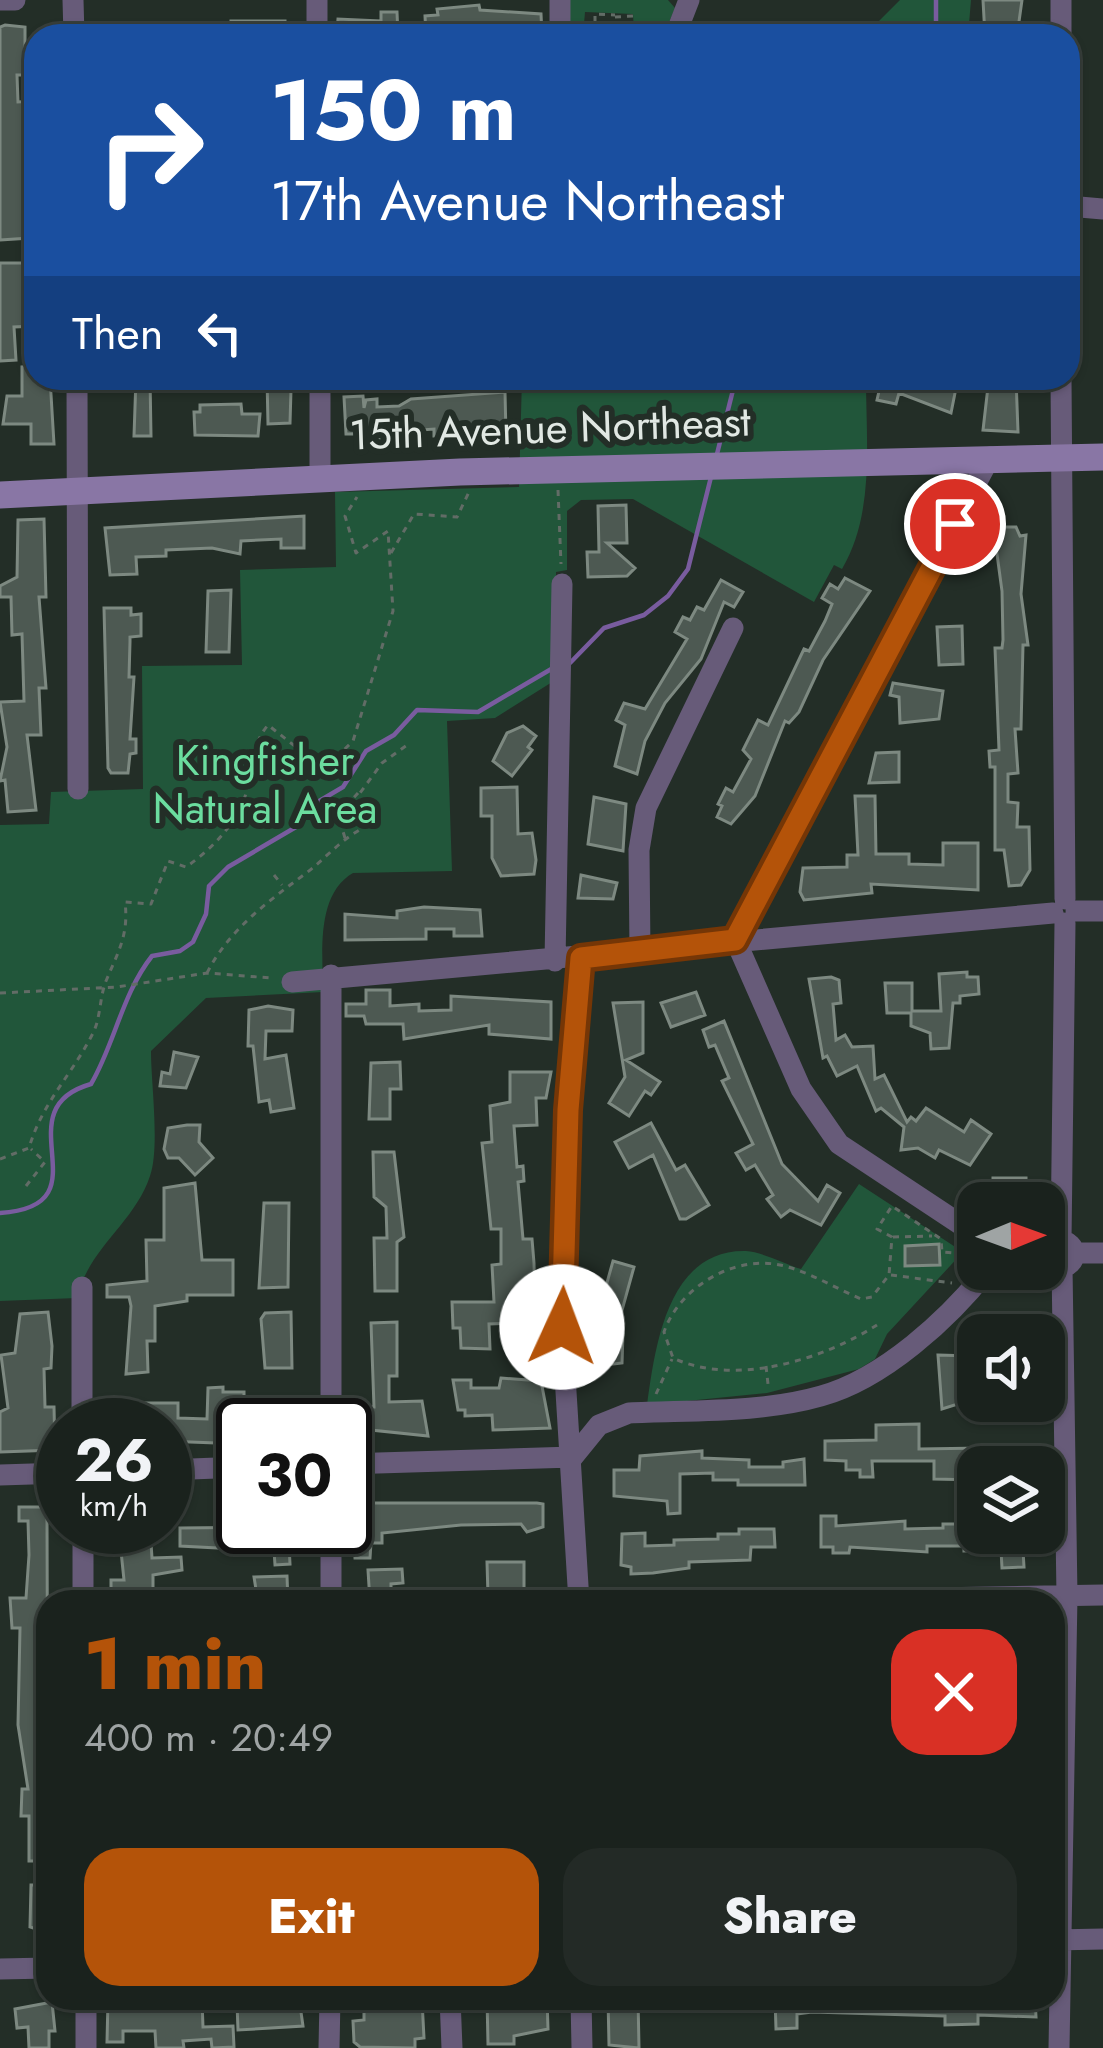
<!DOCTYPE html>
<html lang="en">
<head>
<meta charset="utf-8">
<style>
	:root { --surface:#1a221d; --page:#232a26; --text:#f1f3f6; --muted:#9fa4a4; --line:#383f3b; --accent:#b45309 }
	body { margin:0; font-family:Jost,sans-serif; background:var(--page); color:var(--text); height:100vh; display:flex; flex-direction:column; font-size:45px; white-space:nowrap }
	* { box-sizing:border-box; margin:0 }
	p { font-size:39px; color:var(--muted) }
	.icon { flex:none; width:66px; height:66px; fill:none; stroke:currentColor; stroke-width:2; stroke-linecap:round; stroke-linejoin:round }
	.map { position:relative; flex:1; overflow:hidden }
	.panel { position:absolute; left:36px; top:1590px; width:1029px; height:420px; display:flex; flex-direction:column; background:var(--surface); border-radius:36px; box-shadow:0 3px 9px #0004,0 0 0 3px var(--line) }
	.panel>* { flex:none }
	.hud { position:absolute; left:24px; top:24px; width:1056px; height:366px; border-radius:36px; box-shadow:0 3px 9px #0004,0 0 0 3px var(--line); background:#1a4fa0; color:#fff; overflow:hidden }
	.needle { width:78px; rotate:89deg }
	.tools { position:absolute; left:957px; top:1182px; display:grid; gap:24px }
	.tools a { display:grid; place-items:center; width:108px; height:108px; border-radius:24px; background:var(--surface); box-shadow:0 3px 9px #0004,0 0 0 3px var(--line); font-size:60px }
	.speed { position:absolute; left:36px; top:1398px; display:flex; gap:24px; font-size:60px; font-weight:700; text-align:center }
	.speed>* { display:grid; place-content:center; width:156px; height:156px; border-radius:50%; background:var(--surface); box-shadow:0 3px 9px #0004,0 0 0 3px var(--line); line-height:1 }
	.speed small { font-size:30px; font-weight:400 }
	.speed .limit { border:6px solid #111; border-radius:18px; background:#fff; color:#111 }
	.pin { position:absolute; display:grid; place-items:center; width:102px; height:102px; color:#fff; margin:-51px; border:6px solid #fff; border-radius:50%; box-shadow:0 3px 12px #0007 }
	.me { position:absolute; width:132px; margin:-66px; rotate:2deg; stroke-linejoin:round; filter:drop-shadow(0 0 9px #0008) }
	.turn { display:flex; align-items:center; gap:42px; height:252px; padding:0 48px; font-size:54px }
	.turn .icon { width:156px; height:156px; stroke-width:2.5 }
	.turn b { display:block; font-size:84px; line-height:102px }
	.then { display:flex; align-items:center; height:114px; padding:0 48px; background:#0003; gap:24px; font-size:45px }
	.round { display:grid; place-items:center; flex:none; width:126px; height:126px; border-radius:36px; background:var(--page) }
	.summary { display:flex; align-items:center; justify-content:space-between; height:204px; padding:0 48px }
	h1 { font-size:72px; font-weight:800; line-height:90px; color:var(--accent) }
	.button { display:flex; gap:24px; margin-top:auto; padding:24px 48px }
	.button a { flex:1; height:138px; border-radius:36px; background:var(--accent); color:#fff; font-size:48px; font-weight:800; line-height:138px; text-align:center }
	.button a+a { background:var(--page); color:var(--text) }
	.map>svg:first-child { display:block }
</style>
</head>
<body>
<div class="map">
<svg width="1103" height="2048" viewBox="0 0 1103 2048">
	<rect width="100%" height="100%" fill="#232e27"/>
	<path fill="#21563a" d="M569 0H668L675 8 665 32 634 33 633 14 585 12 583 36H566Z
		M900 0H971L968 36H864Z
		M522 378H866C866 442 875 513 842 569L834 565 814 602 633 499 581 500 567 511V570L556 572 557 679 495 718 447 721 452 871 353 873C315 895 323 955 323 992L206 998 151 1051C151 1083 160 1148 150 1176 134 1224 89 1247 77 1298L0 1301V825L49 824 51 792 143 789 142 666 242 665 240 570 336 567 335 492 519 487Z
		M859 1184 963 1252 887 1334 875 1359 859 1369 767 1393 647 1405C655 1348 667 1249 746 1251 762 1252 785 1264 801 1269Z"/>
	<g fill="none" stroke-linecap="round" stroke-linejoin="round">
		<path stroke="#795c9f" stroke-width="4.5" d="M936 0V36
			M717 454 736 378
			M570 663 604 628 644 615 668 596 688 569 711 477
			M0 1213C109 1206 0 1110 91 1084 115 1043 122 994 152 956L180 951 193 942 206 914 209 886 228 867 296 827 309 807 343 787 366 751 394 735 417 710 478 712 553 668"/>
	</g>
	<path fill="#4d5952" stroke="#7d8981" stroke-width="3" d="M983 0H1022L1017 36H985Z
		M479 5 480 10 541 14 542 36H426L425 16 438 15 437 9Z
		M381 12H397L398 36 337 32 338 19 381 21Z
		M231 21H285V36H231Z
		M5 25 25 27V75H17L18 102 36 101V119L25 123 28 166H36V193L30 238 0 240V27Z
		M0 263H31L36 326 14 327 16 360 0 361Z
		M36 366V378H50L54 444H31V424H3L7 396H22V367Z
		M136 378H150L151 436H134Z
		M267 378H282L283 391 291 390 290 423 268 424Z
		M882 378H958L951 413 899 393 896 404 877 400Z
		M989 378H1016L1018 432 983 430Z
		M505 392 506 435 434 436V429L379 433V439L367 440 366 434H346L344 397 363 396 364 408 366 400 377 399V407L399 406 411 399Z
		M241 404 242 414H260L258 436 195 435 194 412H200V405Z
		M626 505 627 543H607L635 568 627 576 588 577 587 552H599L598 506Z
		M304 516V548H281V539L241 541 240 554 212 548 166 550V556L136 557 137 574 110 575 105 528Z
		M44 519 46 597H39L46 688H39L41 735H27L36 810 8 812 5 780 0 781 7 747 0 702 24 701 22 634 12 635 11 597H0V586L17 577 18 520Z
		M1002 527H1016L1020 536 1026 535 1021 594 1028 645H1023L1021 729H1015L1018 773 1008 774V802L1018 803 1017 827H1029L1030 870 1021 885 1009 886 1004 850H995V767H990L989 751 999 750 995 648H1002L1003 640 1002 591 994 532H1002Z
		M845 578 870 591 823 660 799 712 789 723 785 721 755 796 731 824 717 817 722 806 718 804 726 788 733 792 751 759 743 750 758 720 768 725 804 649 809 651 825 621 832 604 822 598 830 584 838 589Z
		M721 580 743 592 734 607 724 602 701 659 665 703 645 741 637 774 615 766 625 725 616 720 624 703 645 709 687 639 675 632 683 617 690 620 697 607 704 610Z
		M231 590 229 652H206L208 591Z
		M104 608H131V615L141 614V636L130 637V642L129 677H134L130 739H136V753L130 754 128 773H111L108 768Z
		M962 626 963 664 939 665 937 627Z
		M893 683 943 691 939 719 900 723 899 697 890 695Z
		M523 726 536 736 528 747 532 750 512 776 493 761 507 733Z
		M899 752V782L869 783 876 753Z
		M517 787 518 834 532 833 536 860 534 874 501 876 492 858V816H481V788Z
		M855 796H875L876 854H909V864L943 865V843H978V890L871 884 872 893 804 900 800 892 803 868 847 867V855H858Z
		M594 797 626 804 623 851 588 844Z
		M581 875 617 883 613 899 578 898Z
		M424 907 480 910 482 936H454V929H426V939L345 940V914L397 918V911Z
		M967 972V977H978L979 994 960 996V1003H953L949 1048 931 1049 930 1033 911 1026V1013H887L885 983H912V1011H941L939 974Z
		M831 977 839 980 841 1003 833 1004 836 1040 845 1035 852 1047 873 1046 875 1079 884 1075 907 1122 911 1117 916 1121 926 1108 964 1132 971 1120 991 1134 970 1165 939 1150 935 1158 918 1148 901 1150 904 1127 881 1108 876 1111 857 1066 837 1076 827 1056 823 1058 809 979Z
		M366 990H390V1006L419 1004V1011L451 1010V996L551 1002V1039L489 1034V1025L404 1039 403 1024H366L364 1016H346V1004H366Z
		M696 992 705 1015 671 1027 661 1003Z
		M643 1002V1053L626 1060 660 1082 651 1095 645 1091 629 1116 609 1103 625 1077 613 1003Z
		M268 1006 293 1010 292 1031H266L265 1059 286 1055 294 1108 271 1112 269 1100 259 1102 253 1046H248L249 1010Z
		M724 1021 782 1164 818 1201 827 1185 840 1193 821 1225 790 1210 781 1217 767 1199 773 1195 755 1165 746 1170 736 1153 753 1144 722 1081 729 1078 715 1045 709 1047 703 1030Z
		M174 1052 198 1057 186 1088 160 1086 162 1072 170 1074Z
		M400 1062 401 1089H390V1119H369L371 1063Z
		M510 1072H551L546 1098H536L537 1125 514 1126 517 1167 523 1166 524 1181 518 1182 523 1239H532L534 1263 536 1354H516L515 1323 489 1324 490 1349 461 1348 460 1328H453L452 1302H494L492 1265 501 1264V1229H491L482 1143 492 1142 490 1106 510 1102Z
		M651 1123 676 1170 685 1165 709 1205 686 1219H680L653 1155 629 1168 615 1142Z
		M187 1125H200L199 1142 213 1158 195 1175 179 1158H168L164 1149 168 1128Z
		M373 1152H394L404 1237 397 1242V1291H375L374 1238H387L386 1207 374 1197Z
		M993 1178H1026V1198L993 1203Z
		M195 1183 202 1260H233V1295H187V1301L155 1306V1341H147L148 1372 126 1374 131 1306 129 1297H107V1285L147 1281 146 1240H164V1188Z
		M264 1203H289L288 1287 259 1288Z
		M939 1244 940 1265 905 1266V1246Z
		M613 1261 634 1267 621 1314 600 1308Z
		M48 1312 52 1346 51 1368 44 1369 45 1407H54L55 1450 0 1452V1412L8 1408 1 1355 15 1353 20 1314Z
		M291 1312 292 1368H265L261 1319 265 1313Z
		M397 1322V1376H389V1402L422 1401 428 1436 371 1430 367 1420V1407H374L371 1323Z
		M608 1333 623 1334 622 1363 588 1367 585 1346 607 1339Z
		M938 1355 970 1356 969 1381H977V1398L942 1409Z
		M501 1378 541 1381 550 1428 493 1430 492 1415 465 1416V1410H458L453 1380H471V1388H499Z
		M223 1387V1392H244V1406L252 1410 303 1408V1425H243V1440L216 1443 165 1441V1425H113V1403H178V1418L207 1419 208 1388Z
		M919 1424V1449L982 1448 978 1480 934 1479V1461H872L873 1477H860V1470H846V1461L825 1460V1441L876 1440V1425Z
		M702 1451V1458L749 1460V1467H783V1462L804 1459 805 1485H738V1480H713V1473L680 1474V1513L668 1514 667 1501 614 1496V1470H639L640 1456Z
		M370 1503H537L543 1504V1527L527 1532 521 1524 461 1525 382 1533V1543H371L370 1558H355L353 1526H360Z
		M19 1507H45L47 1515 48 1861H29V1816H21L22 1789H28L18 1725 20 1628H12L10 1598H26L29 1555 28 1521H19Z
		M821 1516H836V1526L905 1521V1529L943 1528V1524H977V1533H1022L1024 1567 1002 1568 1001 1550 964 1551V1546H927V1552L850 1547 849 1553H833V1547H821Z
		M123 1527H150L152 1558 181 1557 182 1570 153 1575V1602L111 1599V1580H124L119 1532Z
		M298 1527 299 1543 289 1544 290 1564 275 1565 274 1551 180 1546V1528Z
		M739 1529H774L775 1547H751L750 1560 689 1562V1568L653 1573 631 1574V1567L621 1565 622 1534 645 1533V1546L674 1545V1540L718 1539V1534H739Z
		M487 1562H524V1594L488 1595Z
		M402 1569 403 1583 391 1584V1602H370L368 1570Z
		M287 1576 288 1602H258L254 1577Z
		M31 1885H48V1933L30 1927Z
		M251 1998H299L303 2026 238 2030 237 2003Z
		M364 1998 422 2000 424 2038 415 2039V2048L360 2047 354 2042 353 2021 364 2020Z
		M487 1998H547L548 2029 514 2036V2044H488Z
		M608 1998H638L639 2048 609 2045Z
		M775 1998H1035L1036 2017 978 2015V2024L945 2025V2016L812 2012 797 2014V2028L776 2029Z
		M108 2000H202L203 2027 233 2026 234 2047 212 2048 211 2039 183 2041 184 2048H156L155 2031H123V2042H107Z
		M52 2002 55 2031H49V2048H29L28 2027 17 2028 15 2009Z"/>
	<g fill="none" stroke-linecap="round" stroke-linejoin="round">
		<path stroke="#626c66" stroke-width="3" stroke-dasharray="6 6" stroke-linecap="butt" d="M615 17 633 16V36
			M595 34V14L615 15
			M558 490 561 564
			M391 553 414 514 457 517 469 492
			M345 838 338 815 358 793
			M274 875 282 885
			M207 973C228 931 267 902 305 874 325 859 339 841 363 828L367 819 360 793 382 763 407 745
			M0 993 117 987 207 973 271 978
			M0 1159 29 1148C42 1103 71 1076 92 1035 101 1019 99 999 106 981 118 952 129 935 125 902L151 904 168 861 186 867C212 849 238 823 247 790 254 766 251 745 268 725L324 769 353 741 393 611 388 531 356 553 345 516 357 497
			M26 1186 45 1162 31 1149
			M893 1237 932 1236
			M891 1275 952 1283
			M877 1325C822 1360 735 1387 673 1358L664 1332C679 1288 733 1255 780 1265 808 1271 835 1288 861 1299L872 1297 889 1275 892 1237 877 1229 892 1206 941 1239 942 1252 970 1254
			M766 1366 768 1384
			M656 1394 672 1359"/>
		<path stroke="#675b79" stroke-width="21" d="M0 0H15
			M73 0 74 36
			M317 0V36
			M560 0V36
			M675 36 689 0
			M1061 36V0
			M1068 206 1103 209
			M77 378 78 789
			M320 378V479
			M1061 378 1065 899
			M1076 911H1103
			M640 953 639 850 646 808 733 628
			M555 961 562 584
			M331 975V1425
			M292 982 1053 913
			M978 1236 839 1144 801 1089 735 939 990 457
			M1061 1240 1065 923
			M1048 1254a13 13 0 1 1 26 0a13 13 0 1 1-26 0Z
			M1074 1253H1103
			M82 1425V1287
			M345 1464 573 1457 599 1425 629 1413C691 1410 762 1413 821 1396 883 1379 949 1319 988 1269
			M165 1470 243 1467
			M0 1475 63 1473
			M83 1527V1602
			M331 1602V1527
			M579 1602 562 1327 568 1110 581 958
			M712 1602 1103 1595
			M1054 1940 1103 1939
			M0 1969 48 1968
			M86 1998V2048
			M450 1998 452 2048
			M581 1998 582 2048
			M329 2048 330 1998
			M1059 2048 1067 1596 1062 1267"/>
		<path stroke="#8976a5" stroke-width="27" d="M0 495 460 472 1103 457"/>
	</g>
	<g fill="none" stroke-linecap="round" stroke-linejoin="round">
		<g stroke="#753606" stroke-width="30">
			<path id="route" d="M562 1327 568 1110 581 958 735 940 955 524"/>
		</g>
		<use href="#route" stroke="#b45309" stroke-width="21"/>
	</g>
	<g text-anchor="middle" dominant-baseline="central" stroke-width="12" stroke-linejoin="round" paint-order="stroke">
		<g font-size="42" fill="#e1e8e3" stroke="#232e27">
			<text transform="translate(550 428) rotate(-2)">15th Avenue Northeast</text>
		</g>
		<g font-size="42" fill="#6bdd9f" stroke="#232e27">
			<text x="265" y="760">Kingfisher<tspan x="265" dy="48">Natural Area</tspan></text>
		</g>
	</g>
</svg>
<div class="tools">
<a><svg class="needle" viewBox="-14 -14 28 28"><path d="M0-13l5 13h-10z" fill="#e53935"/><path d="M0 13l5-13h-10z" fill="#9fa4a4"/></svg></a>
<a><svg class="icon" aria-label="sound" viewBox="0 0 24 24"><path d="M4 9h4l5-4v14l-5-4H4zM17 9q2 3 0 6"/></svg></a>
<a><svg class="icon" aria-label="layers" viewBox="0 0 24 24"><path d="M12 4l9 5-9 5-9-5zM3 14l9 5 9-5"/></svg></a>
</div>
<div class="speed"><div>26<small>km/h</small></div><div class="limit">30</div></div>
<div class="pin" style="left:955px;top:524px;background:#d93025"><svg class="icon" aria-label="arrive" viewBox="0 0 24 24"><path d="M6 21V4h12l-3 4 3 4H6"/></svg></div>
<svg class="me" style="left:562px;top:1327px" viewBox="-20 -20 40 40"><circle r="19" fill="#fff"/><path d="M0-13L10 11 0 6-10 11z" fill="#b45309"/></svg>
<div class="hud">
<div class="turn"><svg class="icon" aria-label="right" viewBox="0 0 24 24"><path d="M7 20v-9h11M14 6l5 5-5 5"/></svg><div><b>150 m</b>17th Avenue Northeast</div></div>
<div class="then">Then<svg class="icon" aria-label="left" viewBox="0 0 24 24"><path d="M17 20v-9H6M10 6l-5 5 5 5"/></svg></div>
</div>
<section class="panel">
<div class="summary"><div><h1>1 min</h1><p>400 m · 20:49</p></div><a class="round" style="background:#d93025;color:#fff"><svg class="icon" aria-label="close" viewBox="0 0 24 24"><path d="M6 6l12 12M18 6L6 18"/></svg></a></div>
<div class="button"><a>Exit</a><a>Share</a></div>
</section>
</div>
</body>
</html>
